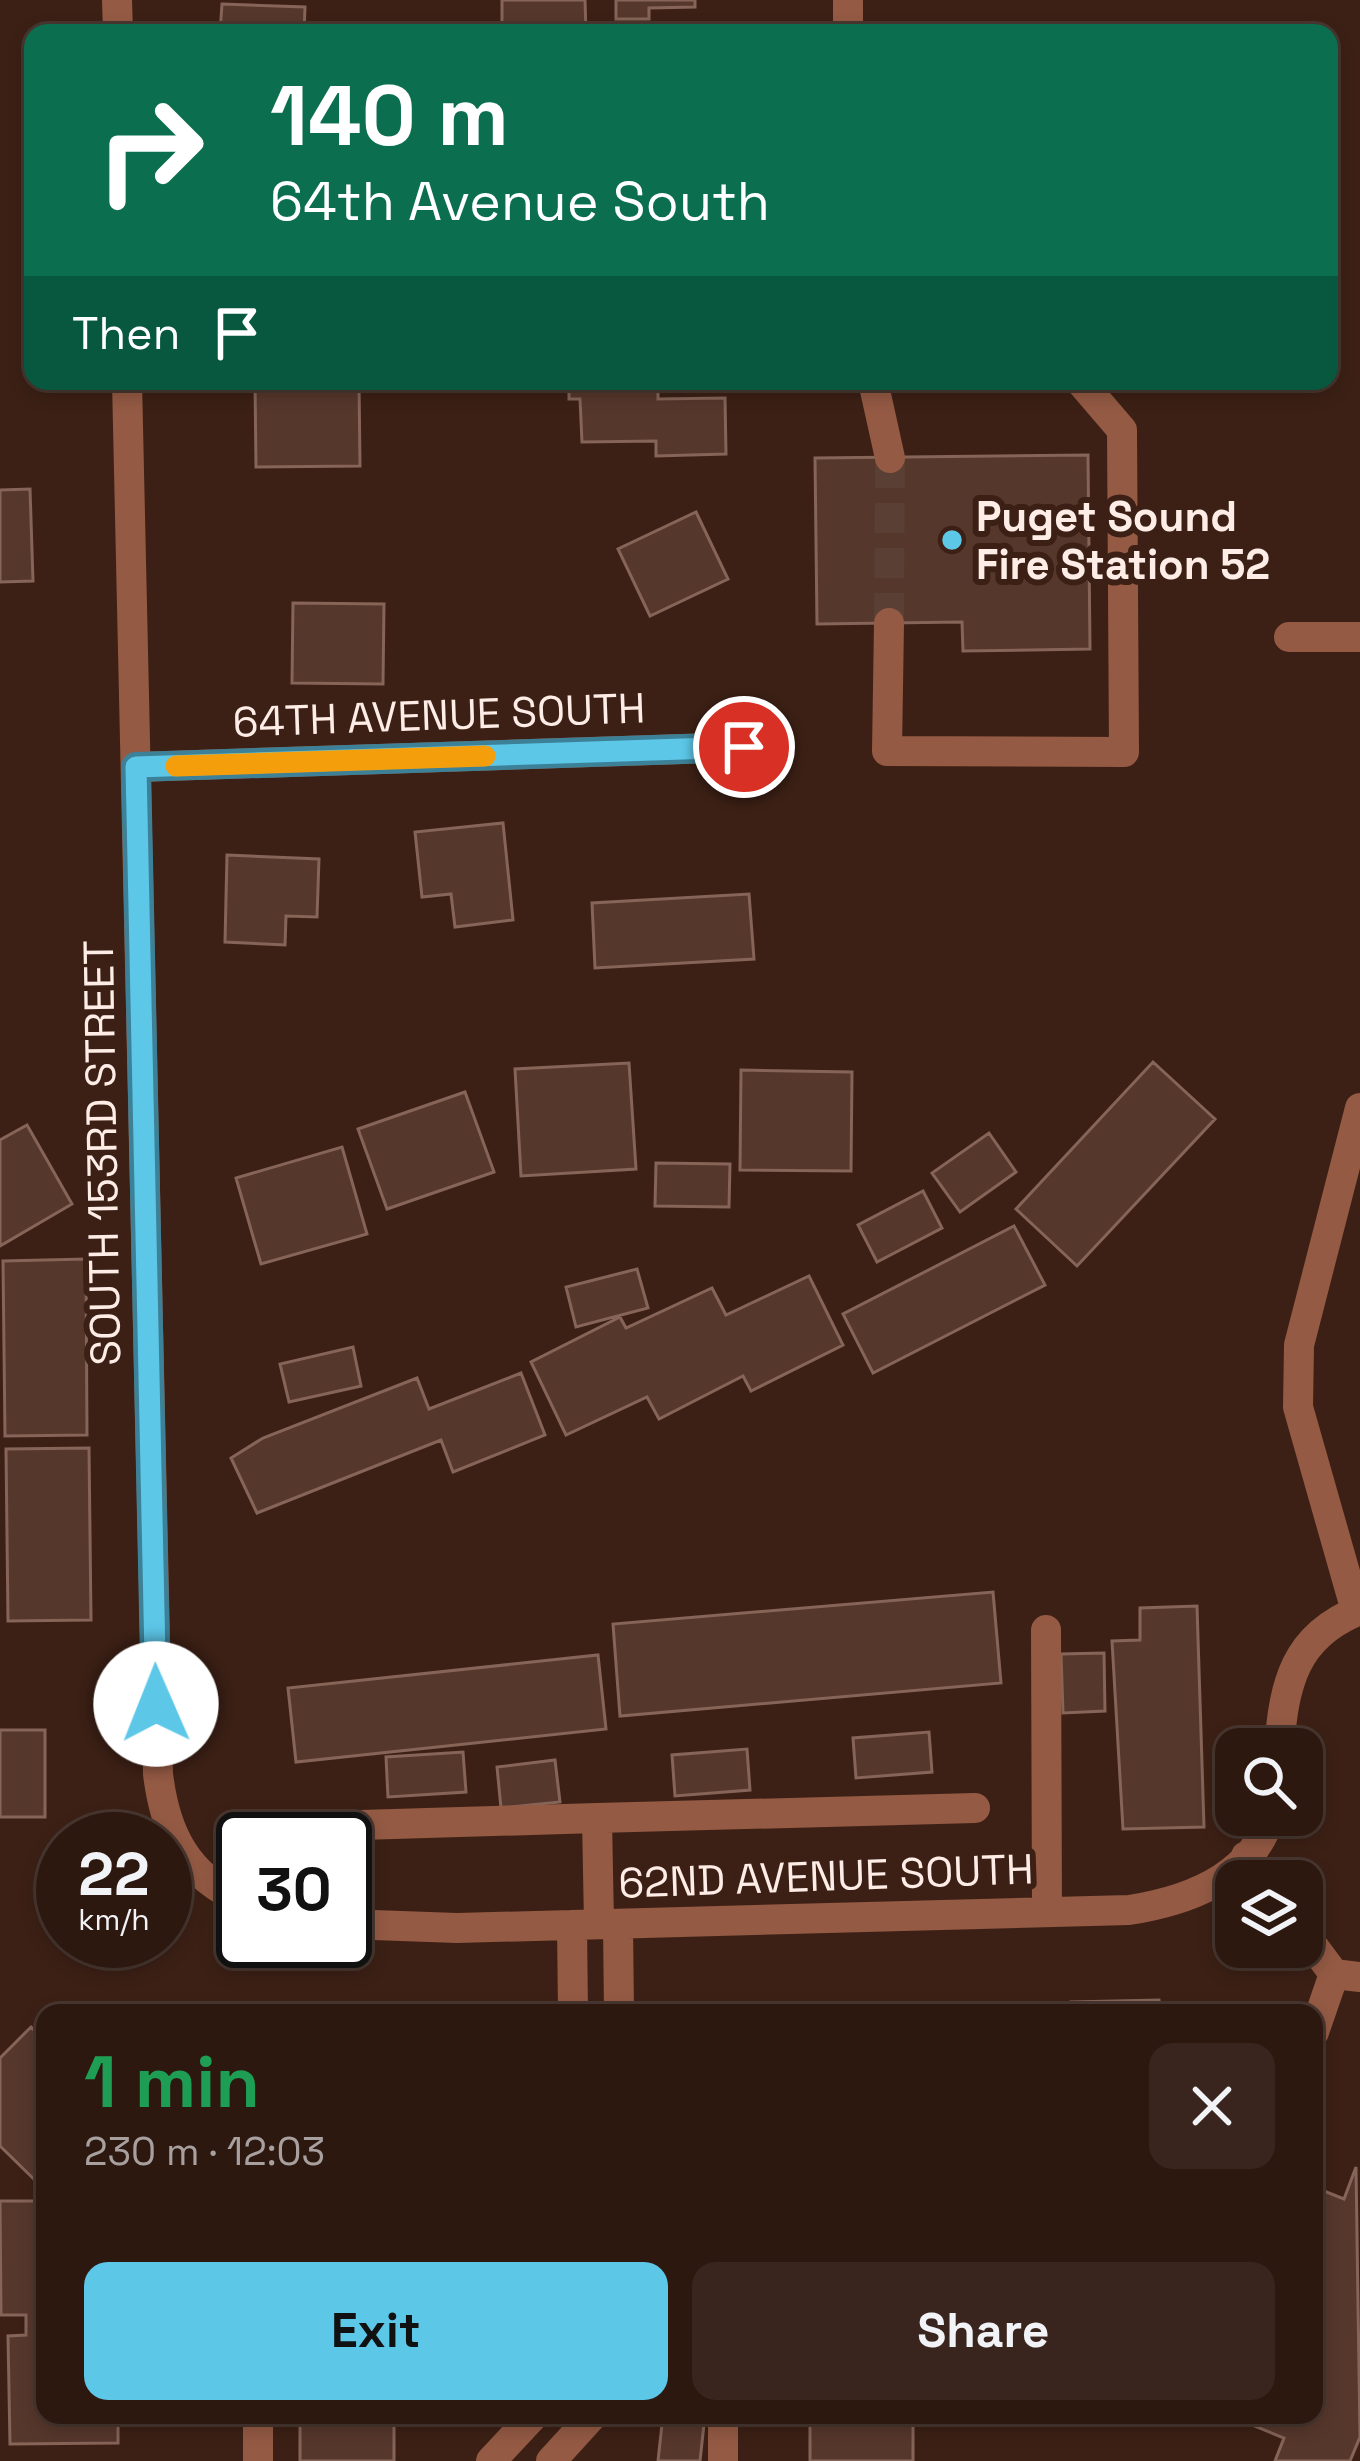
<!DOCTYPE html>
<html lang="en">
<head>
<meta charset="utf-8">
<style>
	:root { --surface:#2d1810; --page:#39251e; --text:#f1f3f6; --muted:#a7a09f; --line:#483730; --accent:#5dc7e8 }
	body { margin:0; font-family:"Space Grotesk",sans-serif; background:var(--page); color:var(--text); height:100vh; display:flex; flex-direction:column; font-size:45px; white-space:nowrap }
	* { box-sizing:border-box; margin:0 }
	p { font-size:39px; color:var(--muted) }
	.icon { flex:none; width:66px; height:66px; fill:none; stroke:currentColor; stroke-width:2; stroke-linecap:round; stroke-linejoin:round }
	.map { position:relative; flex:1; overflow:hidden }
	.sheet { position:absolute; left:36px; top:2004px; width:1287px; height:420px; display:flex; flex-direction:column; background:var(--surface); border-radius:24px; box-shadow:0 6px 18px #0003,0 0 0 3px var(--line) }
	.sheet>* { flex:none }
	.hud { position:absolute; left:24px; top:24px; width:1314px; height:366px; border-radius:24px; box-shadow:0 6px 18px #0003,0 0 0 3px var(--line); background:#0b6e4f; color:#fff; overflow:hidden }
	.controls { position:absolute; left:1215px; top:1728px; display:grid; gap:24px }
	.controls a { display:grid; place-items:center; width:108px; height:108px; border-radius:24px; background:var(--surface); box-shadow:0 6px 18px #0003,0 0 0 3px var(--line); font-size:60px }
	.speed { position:absolute; left:36px; top:1812px; display:flex; gap:24px; font-size:60px; font-weight:700; text-align:center }
	.speed>* { display:grid; place-content:center; width:156px; height:156px; border-radius:50%; background:var(--surface); box-shadow:0 6px 18px #0003,0 0 0 3px var(--line); line-height:1 }
	.speed small { font-size:30px; font-weight:400 }
	.speed .limit { border:6px solid #111; border-radius:18px; background:#fff; color:#111 }
	.pin { position:absolute; display:grid; place-items:center; width:102px; height:102px; color:#fff; margin:-51px; border:6px solid #fff; border-radius:50%; box-shadow:0 3px 12px #0007 }
	.me { position:absolute; width:132px; margin:-66px; rotate:359deg; stroke-linejoin:round; filter:drop-shadow(0 0 9px #0008) }
	.turn { display:flex; align-items:center; gap:42px; height:252px; padding:0 48px; font-size:54px }
	.turn .icon { width:156px; height:156px; stroke-width:2.5 }
	.turn b { display:block; font-size:84px; line-height:102px }
	.then { display:flex; align-items:center; height:114px; padding:0 48px; background:#0003; gap:24px; font-size:45px }
	.round { display:grid; place-items:center; flex:none; width:126px; height:126px; border-radius:24px; background:var(--page) }
	.overview { display:flex; align-items:center; justify-content:space-between; height:204px; padding:0 48px }
	h1 { font-size:72px; font-weight:600; line-height:90px; color:#1e9e55 }
	.button { display:flex; gap:24px; margin-top:auto; padding:24px 48px }
	.button a { flex:1; height:138px; border-radius:24px; background:var(--accent); color:#111; font-size:48px; font-weight:600; line-height:138px; text-align:center }
	.button a+a { background:var(--page); color:var(--text) }
	.map>svg:first-child { display:block }
</style>
</head>
<body>
<div class="map">
<svg width="1360" height="2461" viewBox="0 0 1360 2461">
	<rect width="100%" height="100%" fill="#3c2015"/>
	<path fill="#56372c" stroke="#866458" stroke-width="3" d="M502 0H585L586 33H502Z
		M616 0H695V7L649 8V19H616Z
		M222 4 305 7 304 33H220Z
		M255 381H359L360 466 256 467Z
		M569 381H667V386H658V399L725 398 726 454 656 456V441L582 442 580 399H569Z
		M1088 455 1090 649 963 651 962 622 817 624 815 458Z
		M30 489 33 581 0 582V490Z
		M696 512 728 579 650 616 618 549Z
		M293 603 384 604 383 684 292 683Z
		M503 823 513 920 455 927 451 894 422 897 415 832Z
		M227 855 319 859 317 917 286 916 285 945 225 942Z
		M749 894 754 959 595 968 592 903Z
		M1153 1062 1215 1119 1077 1266 1016 1209Z
		M629 1063 636 1169 521 1176 515 1069Z
		M741 1070 852 1072 851 1171 740 1170Z
		M465 1092 494 1172 387 1209 358 1129Z
		M27 1125 72 1204 0 1246V1140Z
		M989 1133 1016 1172 960 1212 932 1173Z
		M342 1147 367 1234 261 1264 236 1178Z
		M656 1163 730 1164 729 1207 655 1206Z
		M923 1191 942 1228 877 1262 858 1225Z
		M1014 1226 1045 1285 873 1373 843 1314Z
		M86 1259 87 1435 5 1436 3 1261Z
		M637 1269 648 1308 576 1327 566 1287Z
		M809 1276 843 1345 751 1391 743 1376 659 1419 647 1397 566 1435 531 1362 620 1317 626 1328 712 1288 726 1315Z
		M353 1347 361 1386 289 1402 280 1364Z
		M521 1373 545 1435 453 1472 441 1440 257 1513 231 1458 263 1438 417 1378 429 1409Z
		M89 1448 91 1620 8 1621 6 1449Z
		M993 1592 1001 1683 620 1716 613 1624Z
		M1197 1606 1204 1827 1123 1829 1112 1641 1140 1640V1608Z
		M1104 1653 1105 1711 1063 1713 1061 1654Z
		M598 1655 606 1729 296 1762 288 1688Z
		M0 1730H45V1817H0Z
		M929 1732 932 1772 856 1778 853 1738Z
		M747 1749 750 1790 675 1796 672 1755Z
		M463 1752 466 1792 388 1797 386 1757Z
		M555 1760 560 1802 501 1808 497 1767Z
		M1159 2000 1160 2013H1072L1071 2002Z
		M31 2027 45 2041 41 2186 0 2146V2058Z
		M1356 2167 1360 2437 1350 2461H1275L1284 2438 1252 2425 1256 2415H1314V2187L1344 2199Z
		M0 2201H45V2415H118V2443L10 2444 8 2336 26 2335V2315H1Z
		M300 2415H394V2461H300Z
		M663 2415H705L700 2461H658Z
		M810 2415H913V2461H810Z"/>
	<g fill="none" stroke-linecap="round" stroke-linejoin="round">
		<path stroke="#593f34" stroke-width="30" stroke-dasharray="30 15" stroke-linecap="butt" d="M889 623 890 458"/>
		<path stroke="#945a44" stroke-width="30" d="M117 0 118 33
			M848 0V33
			M127 381 158 1774C165 1832 186 1877 243 1900
			M873 381 890 458
			M889 623 887 751 1124 752 1122 430 1080 381
			M1289 637H1360
			M136 767 744 747
			M1356 1611 1298 1407 1299 1345 1360 1108
			M1046 1630 1047 1912
			M1279 1749C1284 1684 1294 1636 1360 1610
			M597 1818 975 1808
			M294 1827 597 1818 599 1924
			M1246 1856 1265 1881
			M345 1924 457 1928 1129 1910C1187 1901 1252 1878 1271 1815
			M618 1924 619 2013
			M572 1925 573 2013
			M1302 1931 1334 1974 1360 1977
			M1314 2032 1334 1974
			M258 2415V2461
			M723 2415V2461
			M491 2461 534 2415
			M551 2461 593 2415"/>
	</g>
	<g fill="none" stroke-linecap="round" stroke-linejoin="round">
		<g stroke="#3c8197" stroke-width="30">
			<path id="route" d="M156 1704 136 767 744 747"/>
		</g>
		<use href="#route" stroke="#5dc7e8" stroke-width="21"/>
		<path stroke="#f59e0b" stroke-width="21" d="M176 766 485 756"/>
	</g>
	<circle fill="#5dc7e8" stroke="#3c2015" stroke-width="4.5" cx="952" cy="540" r="12"/>
	<g text-anchor="middle" dominant-baseline="central" stroke-width="12" stroke-linejoin="round" paint-order="stroke">
		<g font-size="42" font-weight="bold" fill="#feede7" stroke="#3c2015" text-anchor="start">
			<text x="976" y="516">Puget Sound<tspan x="976" dy="48">Fire Station 52</tspan></text>
		</g>
		<g font-size="42" fill="#feede7" stroke="#3c2015">
			<text transform="translate(439 715) rotate(-2)">64TH AVENUE SOUTH</text>
			<text transform="translate(102 1153) rotate(-91)">SOUTH 153RD STREET</text>
			<text transform="translate(826 1876) rotate(-2)">62ND AVENUE SOUTH</text>
		</g>
	</g>
</svg>
<div class="controls">
<a><svg class="icon" aria-label="search" viewBox="0 0 24 24"><circle cx="10" cy="10" r="6"/><path d="M15 15l6 6"/></svg></a>
<a><svg class="icon" aria-label="layers" viewBox="0 0 24 24"><path d="M12 4l9 5-9 5-9-5zM3 14l9 5 9-5"/></svg></a>
</div>
<div class="speed"><div>22<small>km/h</small></div><div class="limit">30</div></div>
<div class="pin" style="left:744px;top:747px;background:#d93025"><svg class="icon" aria-label="arrive" viewBox="0 0 24 24"><path d="M6 21V4h12l-3 4 3 4H6"/></svg></div>
<svg class="me" style="left:156px;top:1704px" viewBox="-20 -20 40 40"><circle r="19" fill="#fff"/><path d="M0-13L10 11 0 6-10 11z" fill="#5dc7e8"/></svg>
<div class="hud">
<div class="turn"><svg class="icon" aria-label="right" viewBox="0 0 24 24"><path d="M7 20v-9h11M14 6l5 5-5 5"/></svg><div><b>140 m</b>64th Avenue South</div></div>
<div class="then">Then<svg class="icon" aria-label="arrive" viewBox="0 0 24 24"><path d="M6 21V4h12l-3 4 3 4H6"/></svg></div>
</div>
<section class="sheet">
<div class="overview"><div><h1>1 min</h1><p>230 m · 12:03</p></div><a class="round"><svg class="icon" aria-label="close" viewBox="0 0 24 24"><path d="M6 6l12 12M18 6L6 18"/></svg></a></div>
<div class="button"><a>Exit</a><a>Share</a></div>
</section>
</div>
</body>
</html>
